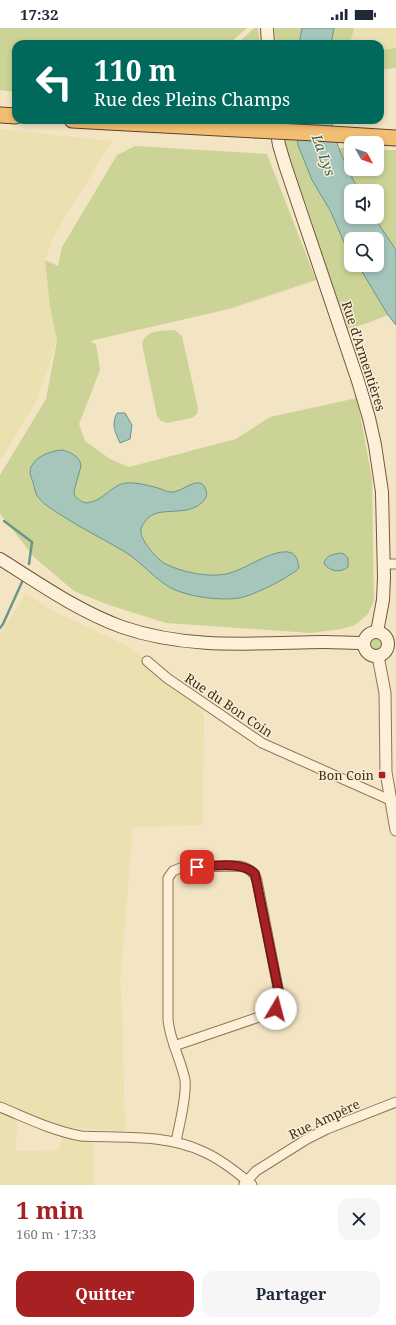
<!DOCTYPE html>
<html lang="fr">
<head>
<meta charset="utf-8">
<style>
	:root { --surface:#fff; --page:#f6f6f7; --text:#1f2937; --muted:#747a83; --accent:#a72022 }
	body { margin:0; font-family:"Noto Serif",serif; background:var(--page); color:var(--text); height:100vh; display:flex; flex-direction:column; font-size:15px; white-space:nowrap }
	* { box-sizing:border-box; margin:0 }
	p { font-size:13px; color:var(--muted) }
	.icon { flex:none; width:22px; height:22px; fill:none; stroke:currentColor; stroke-width:2; stroke-linecap:round; stroke-linejoin:round }
	.map { position:relative; height:1157px; overflow:hidden }
	.sheet { display:flex; flex-direction:column; background:var(--surface); flex:1 }
	.sheet>* { flex:none }
	.guide { position:absolute; left:12px; top:12px; width:372px; height:84px; border-radius:12px; box-shadow:0 2px 6px #0003; background:#00695c; color:#fff; overflow:hidden }
	.needle { width:26px; rotate:130deg }
	.fabs { position:absolute; left:344px; top:108px; display:grid; gap:8px }
	.fabs a { display:grid; place-items:center; width:40px; height:40px; border-radius:8px; background:var(--surface); box-shadow:0 2px 6px #0003; font-size:20px }
	.pin { position:absolute; display:grid; place-items:center; width:34px; height:34px; color:#fff; margin:-17px; border-radius:8px; box-shadow:0 2px 6px #0006 }
	.me { position:absolute; width:44px; margin:-22px; rotate:8deg; stroke-linejoin:round; filter:drop-shadow(0 0 3px #0008) }
	.turn { display:flex; align-items:center; gap:14px; height:84px; padding:0 16px; font-size:18px }
	.turn .icon { width:52px; height:52px; stroke-width:2.5 }
	.turn b { display:block; font-size:28px; line-height:34px }
	.round { display:grid; place-items:center; flex:none; width:42px; height:42px; border-radius:12px; background:var(--page) }
	.summary { display:flex; align-items:center; justify-content:space-between; height:68px; padding:0 16px }
	h1 { font-size:24px; font-weight:700; line-height:30px; color:var(--accent) }
	.cta { display:flex; gap:8px; margin-top:auto; padding:8px 16px }
	.cta a { flex:1; height:46px; border-radius:12px; background:var(--accent); color:#fff; font-size:16px; font-weight:700; line-height:46px; text-align:center }
	.cta a+a { background:var(--page); color:var(--text) }
	.status { display:flex; justify-content:space-between; align-items:center; height:28px; padding:0 20px; background:var(--surface); direction:ltr }
	.status svg { height:11px; fill:currentColor }
	.map>svg:first-child { display:block }
</style>
</head>
<body>
<div class="status"><b>17:32</b><svg viewBox="0 0 49 12"><path d="M0 12V9h3v3zM5 12V6h3v6zM10 12V3h3v9zM15 12V0h3v12zM26 1h20v11H26zM47 4h2v5h-2z"/></svg></div>
<div class="map">
<svg width="396" height="1157" viewBox="0 0 396 1157">
	<rect width="100%" height="100%" fill="#f3e5c4"/>
	<path fill="#eae0b0" d="M354 0H396V20L380 22V16H350Z
		M0 101 112 113 52 211 45 232 50 278 57 313 37 372 0 433Z
		M26 565 48 580 131 620 204 677 203 797 133 799 120 953 122 980 125 1103 63 1099 0 1074V606Z
		M0 1084 17 1091 16 1123 59 1122 62 1109 93 1115 94 1157H0Z"/>
	<path fill="#ccd396" d="M0 0H247L229 16H16V64L0 62Z
		M254 0H258L260 16H237Z
		M275 0H302L299 16H276Z
		M334 0H354L350 16H331Z
		M396 20V40L380 42V22Z
		M282 92H295L298 117 312 152 331 184 346 219 351 226V237H358L388 287 365 296 345 301 308 182 284 117Z
		M135 118 267 126 316 252 229 281 90 313 96 316 100 342 79 396 85 413 110 431 129 439 236 411 270 389 357 370 372 451 374 573 368 586 355 597 342 601 310 605 166 595 106 576 74 563 35 530 0 486V447L46 371 57 313 50 278 45 232 58 238 62 219 117 127Z
		M339 120H351V141H377V122H396V222L374 189H377V163H359L350 146Z
		M175 302 182 308 198 380 197 386 192 390 167 395 161 393 157 388 142 316C146 301 162 303 175 302Z
		M370 616a6 6 0 1 1 12 0a6 6 0 1 1-12 0Z"/>
	<path fill="#a6c6bc" stroke="#6b968b" d="M302 0H334L331 16H299Z
		M295 92H331C335 117 348 141 359 163H351V189H374L396 222V297L388 287 358 237H377V211H351V226L346 219 331 184 312 152 298 117Z
		M117 385H125L132 397 130 411 120 415C115 403 111 398 117 385Z
		M62 422C70 424 80 428 81 438L74 463C74 470 80 473 86 475 105 473 110 457 126 455 136 454 152 458 161 461 164 462 167 464 170 464 181 466 200 444 206 462 207 465 207 468 205 471 192 490 162 478 149 489 146 492 142 497 141 501 139 511 156 530 164 535 173 540 183 543 193 545 203 547 215 548 226 546 245 542 270 522 288 524 297 525 298 534 299 540 289 550 252 568 239 570 221 573 190 569 173 561 155 552 142 534 125 524 104 511 82 501 61 487 52 481 42 476 36 466 35 462 34 458 33 454 31 449 29 445 31 439 36 428 50 423 62 422Z
		M341 525 344 526 348 530V539C341 545 329 544 324 535 326 527 334 526 341 525Z"/>
	<g fill="none" stroke-linecap="round" stroke-linejoin="round">
		<path stroke="#6b968b" stroke-width="2.5" d="M4 493 32 514 29 536
			M0 600 3 596 22 554"/>
		<g stroke="#907557" stroke-width="11">
			<path id="minor" d="M383 536H396
				M147 633 167 650 262 715 390 772
				M174 1018 268 986C277 982 281 975 279 965L257 853C255 844 249 840 240 838L183 839 173 843 168 850V992C170 1013 181 1032 185 1052 187 1069 179 1097 176 1114
				M0 1079C27 1090 53 1103 81 1108 122 1110 167 1106 204 1124 222 1132 238 1145 252 1157
				M244 1156 256 1143 307 1111 327 1101 396 1074"/>
		</g>
		<g stroke="#907557" stroke-width="13">
			<path id="tertiary" d="M378 628 385 665 386 744 396 802"/>
		</g>
		<g stroke="#72563b" stroke-width="14">
			<path id="secondary" d="M267 0 268 16
				M275 92 279 117 285 137 358 353 369 390 375 417 382 464 384 549 383 572 377 604
				M0 531C40 556 78 583 122 599 188 622 256 615 324 614 338 614 351 615 364 615
				M364 616a12 12 0 1 1 24 0a12 12 0 1 1-24 0Z"/>
		</g>
		<g stroke="#5e432c" stroke-width="17">
			<path id="trunk" d="M0 87 16 88
				M72 92 255 102
				M315 105 396 110"/>
		</g>
		<use href="#minor" stroke="#fcf1d8" stroke-width="9"/>
		<use href="#tertiary" stroke="#fcf1d8" stroke-width="11"/>
		<use href="#secondary" stroke="#fcf1d8" stroke-width="12"/>
		<use href="#trunk" stroke="#f2be72" stroke-width="15"/>
		<g stroke="#5e432c" stroke-width="17" stroke-linecap="butt">
			<path id="trunk-bridge" d="M255 102 315 105"/>
		</g>
		<use href="#trunk-bridge" stroke="#f2be72" stroke-width="15"/>
	</g>
	<g fill="none" stroke-linecap="round" stroke-linejoin="round">
		<g stroke="#6d1516" stroke-width="10">
			<path id="route" d="M197 839C214 838 243 833 255 846L280 970 279 976 276 981"/>
		</g>
		<use href="#route" stroke="#a72022" stroke-width="7"/>
	</g>
	<rect fill="#a72022" stroke="#f9eed4" stroke-width="1.5" x="378" y="743" width="8" height="8" rx="2"/>
	<g text-anchor="middle" dominant-baseline="central" stroke-width="3" stroke-linejoin="round" paint-order="stroke">
		<g font-size="13" fill="#3f2d1d" stroke="#f9eed4">
			<text transform="translate(364 328) rotate(72)">Rue d'Armentières</text>
			<text transform="translate(229 677) rotate(34)">Rue du Bon Coin</text>
			<text transform="translate(324 1091) rotate(-25)">Rue Ampère</text>
		</g>
		<g font-size="13" fill="#3f2d1d" stroke="#f9eed4" text-anchor="end">
			<text x="374" y="747">Bon Coin</text>
		</g>
		<g font-size="14" font-style="italic" fill="#2b605c" stroke="#f9eed4">
			<text transform="translate(324 127) rotate(70)">La Lys</text>
		</g>
	</g>
</svg>
<div class="fabs">
<a><svg class="needle" viewBox="-14 -14 28 28"><path d="M0-13l5 13h-10z" fill="#e53935"/><path d="M0 13l5-13h-10z" fill="#747a83"/></svg></a>
<a><svg class="icon" aria-label="sound" viewBox="0 0 24 24"><path d="M4 9h4l5-4v14l-5-4H4zM17 9q2 3 0 6"/></svg></a>
<a><svg class="icon" aria-label="search" viewBox="0 0 24 24"><circle cx="10" cy="10" r="6"/><path d="M15 15l6 6"/></svg></a>
</div>
<div class="pin" style="left:197px;top:839px;background:#d93025"><svg class="icon" aria-label="arrive" viewBox="0 0 24 24"><path d="M6 21V4h12l-3 4 3 4H6"/></svg></div>
<svg class="me" style="left:276px;top:981px" viewBox="-20 -20 40 40"><circle r="19" fill="#fff"/><path d="M0-13L10 11 0 6-10 11z" fill="#a72022"/></svg>
<div class="guide">
<div class="turn"><svg class="icon" aria-label="left" viewBox="0 0 24 24"><path d="M17 20v-9H6M10 6l-5 5 5 5"/></svg><div><b>110 m</b>Rue des Pleins Champs</div></div>
</div>
</div>
<section class="sheet">
<div class="summary"><div><h1>1 min</h1><p>160 m · 17:33</p></div><a class="round"><svg class="icon" aria-label="close" viewBox="0 0 24 24"><path d="M6 6l12 12M18 6L6 18"/></svg></a></div>
<div class="cta"><a>Quitter</a><a>Partager</a></div>
</section>
</body>
</html>
